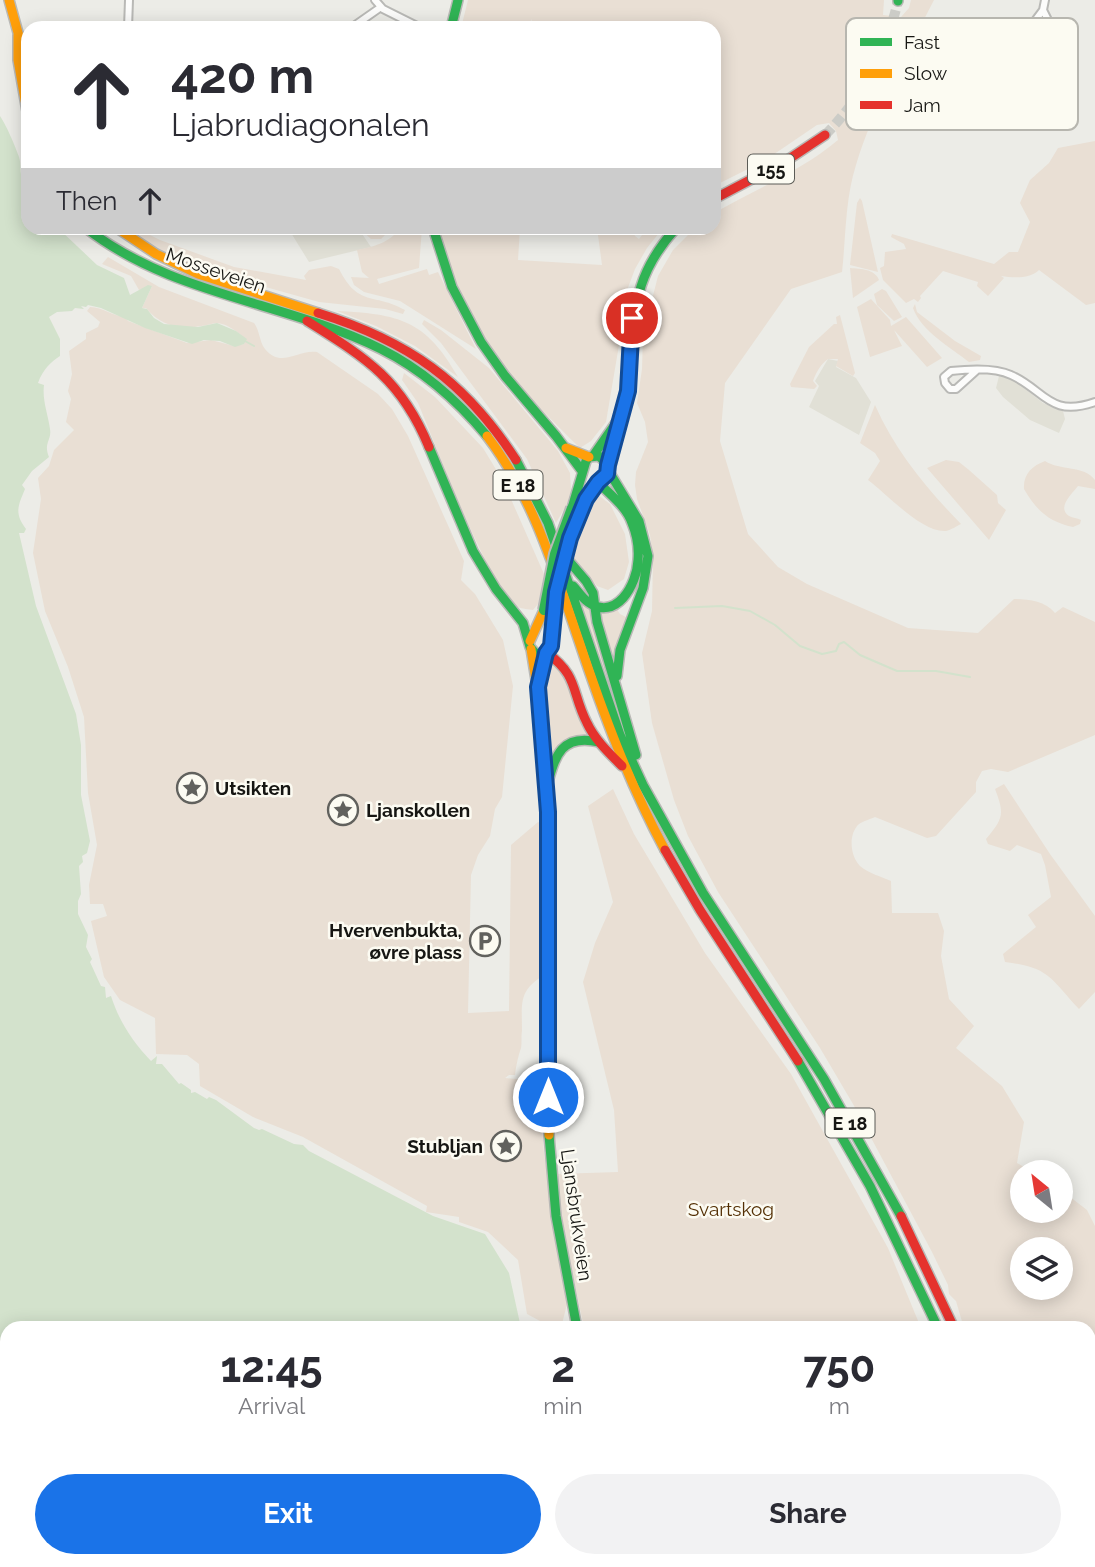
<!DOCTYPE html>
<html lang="en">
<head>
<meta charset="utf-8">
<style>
	:root { --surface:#fff; --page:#f2f2f3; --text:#2b2b33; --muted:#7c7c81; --accent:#1a73e8 }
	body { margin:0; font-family:Raleway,sans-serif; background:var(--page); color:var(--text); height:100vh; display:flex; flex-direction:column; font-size:26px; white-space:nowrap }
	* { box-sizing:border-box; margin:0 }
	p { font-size:23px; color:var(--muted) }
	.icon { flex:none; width:38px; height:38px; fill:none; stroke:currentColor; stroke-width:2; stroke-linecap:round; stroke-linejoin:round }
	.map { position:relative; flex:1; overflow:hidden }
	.details { position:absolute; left:0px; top:1321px; width:1096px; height:247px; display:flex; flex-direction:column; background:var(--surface); border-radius:21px 21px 0 0; box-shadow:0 4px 18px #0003 }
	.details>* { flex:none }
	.banner { position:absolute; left:21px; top:21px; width:700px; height:214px; border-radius:21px; box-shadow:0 4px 18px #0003; background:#fff; color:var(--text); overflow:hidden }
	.needle { width:46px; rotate:330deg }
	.tools { position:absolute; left:1010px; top:1160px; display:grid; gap:14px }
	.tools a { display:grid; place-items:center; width:63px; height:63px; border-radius:50%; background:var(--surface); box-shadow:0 4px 18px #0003; font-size:35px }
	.pin { position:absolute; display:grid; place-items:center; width:60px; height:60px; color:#fff; margin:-30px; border:4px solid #fff; border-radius:50%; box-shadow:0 2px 7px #0007 }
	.me { position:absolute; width:77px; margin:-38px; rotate:0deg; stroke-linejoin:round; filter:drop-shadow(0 0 5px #0008) }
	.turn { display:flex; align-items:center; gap:24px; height:147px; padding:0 35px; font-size:32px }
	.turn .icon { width:91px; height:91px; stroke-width:2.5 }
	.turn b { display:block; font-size:49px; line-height:60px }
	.then { display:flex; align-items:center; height:66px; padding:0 35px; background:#0003; gap:14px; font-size:26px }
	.eta { display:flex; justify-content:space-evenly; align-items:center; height:119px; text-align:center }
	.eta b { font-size:42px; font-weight:700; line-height:49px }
	.primary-button { display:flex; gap:14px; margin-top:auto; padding:14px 35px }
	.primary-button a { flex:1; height:80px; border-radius:42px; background:var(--accent); color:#fff; font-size:28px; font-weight:700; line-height:80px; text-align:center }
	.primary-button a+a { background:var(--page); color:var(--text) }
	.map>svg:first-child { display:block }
</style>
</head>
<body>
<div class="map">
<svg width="1095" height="1567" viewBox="0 0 1095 1567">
	<rect width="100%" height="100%" fill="#ecece7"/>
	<path fill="#e1e0d6" d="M288 228H358L371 247 309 262Z
		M828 359 838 361 836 367 856 378 871 402 859 435 809 407 819 386 815 381Z
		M999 376 1014 380 1043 403 1063 411 1065 419 1059 433 1030 420 1003 397 996 388Z"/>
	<path fill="#e9dfd4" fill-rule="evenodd" d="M468 0H884L883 15 901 17 909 8 911 0H934C907 54 873 107 856 165 845 199 846 237 842 272L791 289 725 383 720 441 748 534 778 567 807 584 908 628 978 633 1014 599C1029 599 1045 601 1055 613L1063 607 1095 622V735L1008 772 991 769 982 771 976 782V792L936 836 927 838 875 817C871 819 863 821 859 824 848 834 850 856 860 866 868 873 882 877 891 881L892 913H938L944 931 941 956 949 999 974 1026 956 1048 1002 1086 1024 1122 1017 1163 1033 1172H1022V1211H1060L1061 1190 1087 1210 1095 1226V1397L1089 1403 1088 1328H968L963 1325 956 1301 949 1294 948 1285 932 1252 853 1104 820 1048 718 892 688 836 674 800 652 723 642 653 652 611 653 557 650 535 637 499 635 485 636 472 648 442 645 422 637 403 642 369 643 335 658 276 673 250 695 228H714V213C756 189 801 171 838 140L836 131 829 123 817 125 764 161 714 186V28H530L532 19 526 28H461ZM1022 1250H1060V1288H1022Z
		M1095 141V303L1086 305 1039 270C1030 279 1014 278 1001 276L1004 278 988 296 977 286 978 282 943 271 920 296 921 298 918 302 914 299 906 303 883 280 880 268 884 266 885 252 906 249 904 244 891 237 892 234 994 264 1009 252H1018L1030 222 1020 203 1030 180 1049 163 1058 148Z
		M860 198 862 201 878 272 850 265 857 203Z
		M125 228H136L160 240 234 267 306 280 304 276 309 270 331 266 339 269C359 308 373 292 405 310L403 314 385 309 319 302 208 271 185 264 147 244Z
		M359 228H392L381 239H371Z
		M401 228H422L419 268 377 279 379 284 427 269 429 275 438 272 476 349 400 301 364 292 354 285 351 277 369 278 362 272 357 250C376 246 388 243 401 228Z
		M438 228H520L518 260 602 265 597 228H632L635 236 639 239 642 235V228H663L647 248 635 269 623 301 619 345 606 422 591 441 580 448C544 413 507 377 480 334 460 303 447 263 438 228Z
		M108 257 159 287 254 323C260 331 259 341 265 349 281 369 298 349 317 352L378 394 392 409 408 436 464 561 461 580 475 594 503 640 513 686 502 797 495 809 490 836 478 855 471 875 468 1013 509 1011 511 845 538 822 542 824 544 975C518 991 522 1003 522 1031 521 1036 522 1043 521 1048 518 1057 516 1065 515 1075H509L505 1078 541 1081 544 1084 542 1127 544 1153 567 1304 561 1328H540V1321L527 1314 518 1260 488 1232 459 1222V1217L426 1212 427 1206 303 1137 253 1117 200 1086 199 1064 187 1055 156 1054 155 1018 120 1000 104 977 91 921 107 916 103 904H90L89 885 97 845 88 793 84 717 68 667 45 611 33 553 41 499 38 478 49 466 54 450 74 430 66 422 71 399 68 391 72 374 69 351 86 339V333L98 327 100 322 87 311 90 307C103 307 112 316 125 317L128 321 187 343 211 340 234 346 244 344 246 339C238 333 229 324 217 323 212 323 206 326 201 326 179 330 160 325 146 308H142L152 286 139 290 131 276 102 264Z
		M850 268C861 269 875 269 879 280L853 298Z
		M882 289 886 291 902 317 894 321 877 305 874 294Z
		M871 299 890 320 891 326 906 317 942 358 927 367 894 330 902 346 870 357 857 307Z
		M915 304 917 312 955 341 981 356 980 360 969 362C950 347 921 331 913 308Z
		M337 311C399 314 426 320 458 377L415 346 376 326Z
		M840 315 855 373 853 376 836 366 838 359H828C821 364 816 372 813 381L817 386 814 389 791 387 790 384 809 347 834 324H837L836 317Z
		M424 320 441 330 489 368 558 451 570 473 571 490 567 504 556 523 527 459 441 343 422 324Z
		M404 373 435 397 483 448 503 481 544 574 538 604 533 610C529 609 522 609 518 607 489 590 434 440 418 403L402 380Z
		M875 405C895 451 927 489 961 524 957 526 951 530 946 531 922 533 887 494 868 480L880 461 875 453 860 443Z
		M946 460 959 462 969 470 997 495 998 503 1006 510 989 540 927 468Z
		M1045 461C1060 471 1084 465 1095 480V489L1078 486C1073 493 1056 507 1069 516 1073 518 1077 518 1081 520L1080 524 1073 527C1049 522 1036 510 1024 489 1023 474 1032 466 1045 461Z
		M598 495 610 504 625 534 629 562 624 579 608 590 597 586 572 557 590 508Z
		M577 599 592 608 617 712Z
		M616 608 620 614 628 618 614 663 598 610Z
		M548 660 561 666 589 735 580 736 549 765 541 692Z
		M1004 784 1050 854 1095 916V992L1079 1009C1050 978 1049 967 1005 962L1003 954 1036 927 1028 915 1051 897 1045 865 1041 854 1017 845 1010 851 988 844 986 839C1003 818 1005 815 995 789Z
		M613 789 634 834 705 953 791 1074 888 1248 921 1328H584L560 1213 556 1174 618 1172 614 1110 583 982 595 943 613 902 588 806Z
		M1095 1435V1499C1085 1485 1085 1449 1095 1435Z
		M1089 1505 1095 1517V1567H1072L1070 1561H1088Z
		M440 1561H1014L1016 1567H431Z"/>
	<path fill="#d3e2cc" d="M0 116C7 127 14 143 19 157 21 163 20 169 21 174 23 182 26 191 23 201H28V228H58L97 265 124 278 130 295 148 285 152 286 142 308 147 309 154 318 164 324 198 327 217 323 236 331 247 339 244 344 235 347 220 341 204 340 192 344 145 328 101 308 88 305 86 307 81 306 84 309 75 308 72 311 57 312 49 317 60 339V356C51 362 43 369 38 383L44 385C42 400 48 414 50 429 52 440 43 443 49 457L32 471 22 485 25 489C18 506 14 513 26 529L24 533H19L36 606 76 714 81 745V795L90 841 87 853 82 856 83 862 79 866 81 894 78 901V914L88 935 86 947 92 959 90 962 101 986 105 987 106 998 111 996C119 1021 132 1041 151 1061L157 1056 156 1064H162L179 1084 181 1083 191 1090V1093L195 1092 207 1099 209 1097 216 1100 254 1128 259 1130 262 1129 294 1144 303 1145 309 1151 433 1216 485 1234 509 1273 521 1328H7V1561H440L431 1567H0Z"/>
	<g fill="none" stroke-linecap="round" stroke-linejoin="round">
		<path stroke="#d3e2cc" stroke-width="2" d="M714 113 715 123
			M245 341 254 346
			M675 608 722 606 750 611 775 625 800 646 822 654 836 651 839 644 844 642 860 655 897 671H936L970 677"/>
		<path stroke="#ccccc7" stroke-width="10" stroke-dasharray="10 5" stroke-linecap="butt" d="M825 135C862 98 886 52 898 1"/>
		<g stroke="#b9b9b6" stroke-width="10">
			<path id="street" d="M375 0 383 9 421 28
				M1043 10 1051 26 1048 33 1041 37 1033 32 1031 26 1043 10 1045 0
				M128 28 129 0
				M351 28 381 7
				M977 370 956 389H950L945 383 944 377 951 371C969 369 994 367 1011 375 1045 390 1049 418 1095 402"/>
		</g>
		<g stroke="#b9b9b6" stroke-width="12">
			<path id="fast" d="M898 0V1
				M451 28 458 0
				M86 228C171 295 286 302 381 349 423 370 457 400 487 436
				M433 228 452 287 481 342 505 376 556 436 582 471
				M429 447 473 551 496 589 523 623 530 647 536 654 546 653 551 646 554 617
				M593 456 620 417
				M516 460 548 523 620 735 643 785 703 893 824 1079 901 1216
				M608 465C614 440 623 416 627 391 638 322 625 285 676 228
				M608 470 639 521 648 556 643 588 620 650 617 676
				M572 508 586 461 589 457 599 456 608 465C607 478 589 495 581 509
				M562 553 586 581 593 593 597 622 636 755
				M573 586C578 591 582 598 588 602 616 622 637 585 638 560 639 548 637 535 632 523 626 506 610 495 598 482
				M538 685 546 653
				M546 789C555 757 560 733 599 742
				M798 1061 870 1186 938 1328
				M549 1135 556 1216 577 1328
				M1026 1561 1028 1567
				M1041 1561 1043 1567"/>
		</g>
		<g stroke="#b9b9b6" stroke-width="12">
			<path id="slow" d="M9 0 28 69
				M18 35V60L28 117
				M117 228 156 254 198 274 318 313
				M487 436C533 496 555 571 579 641 603 713 629 783 665 850
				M566 448 589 457
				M530 641 544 610
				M531 649 541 711 549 835V1135
				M469 1567 476 1561"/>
		</g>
		<g stroke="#b9b9b6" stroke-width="12">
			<path id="jam" d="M714 199 786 161 825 135
				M318 313C408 341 465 381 516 460
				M307 321C366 358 401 379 429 447
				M547 653C579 676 571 692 587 723 595 740 609 753 622 766
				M665 850 700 910 798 1061
				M901 1216 954 1328"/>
		</g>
		<use href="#street" stroke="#fcfcfb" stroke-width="6"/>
		<use href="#fast" stroke="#30b455" stroke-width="9"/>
		<use href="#slow" stroke="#ff9f0a" stroke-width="9"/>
		<use href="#jam" stroke="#e5322d" stroke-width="9"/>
		<g stroke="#b9b9b6" stroke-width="14" stroke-linecap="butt">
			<path id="fast-bridge" d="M544 610 555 554 572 508"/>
		</g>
		<g stroke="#b9b9b6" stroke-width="14" stroke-linecap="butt">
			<path id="slow-bridge" d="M554 617 563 562 581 509"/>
		</g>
		<use href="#fast-bridge" stroke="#30b455" stroke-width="10"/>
		<use href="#slow-bridge" stroke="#ff9f0a" stroke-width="10"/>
	</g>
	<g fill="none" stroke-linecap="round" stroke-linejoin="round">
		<g stroke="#114b97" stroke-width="18">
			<path id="route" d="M548 1097V812L538 687 546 653 551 646 556 592 570 538 586 499 598 482 607 474 608 465 628 391 632 318"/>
		</g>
		<use href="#route" stroke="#1a73e8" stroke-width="12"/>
	</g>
	<defs>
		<g id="sight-ring" transform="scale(1.575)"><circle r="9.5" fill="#fcfbf2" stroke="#61615d" stroke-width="1.5"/><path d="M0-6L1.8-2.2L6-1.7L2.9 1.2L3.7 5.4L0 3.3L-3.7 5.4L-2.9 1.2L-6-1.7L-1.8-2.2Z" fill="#61615d"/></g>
		<g id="parking-ring" transform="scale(1.575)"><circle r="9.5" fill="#fcfbf2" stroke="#61615d" stroke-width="1.5"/><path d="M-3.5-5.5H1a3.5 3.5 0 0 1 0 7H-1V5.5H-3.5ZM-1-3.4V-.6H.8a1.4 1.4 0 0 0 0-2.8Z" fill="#61615d"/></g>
	</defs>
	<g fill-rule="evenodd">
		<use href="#sight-ring" x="192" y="788"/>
		<use href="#sight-ring" x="343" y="810"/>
		<use href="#parking-ring" x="485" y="941"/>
		<use href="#sight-ring" x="506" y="1146"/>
	</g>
	<g text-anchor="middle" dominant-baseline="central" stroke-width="5" stroke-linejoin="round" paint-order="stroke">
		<g fill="#fcfbf2" stroke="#5b5b56" stroke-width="2">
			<rect x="748" y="154.5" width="46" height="29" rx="5"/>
			<rect x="493.5" y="470.5" width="49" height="29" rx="5"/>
			<rect x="825.5" y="1108.5" width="49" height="29" rx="5"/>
		</g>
		<g font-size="18" font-weight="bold" fill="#161613">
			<text x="771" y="169">155</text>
			<text x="518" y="485">E 18</text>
			<text x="850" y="1123">E 18</text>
		</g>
		<g font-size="19" fill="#161613" stroke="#fcfbf2">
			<text transform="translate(216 270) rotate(19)">Mosseveien</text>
			<text transform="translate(577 1215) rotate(82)">Ljansbrukveien</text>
		</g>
		<g font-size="19" font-weight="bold" fill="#161613" stroke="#fcfbf2" text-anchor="start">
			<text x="215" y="788">Utsikten</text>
			<text x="366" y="810">Ljanskollen</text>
			<text x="462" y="930" text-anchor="end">Hvervenbukta,<tspan x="462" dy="22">øvre plass</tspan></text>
			<text x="483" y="1146" text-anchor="end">Stubljan</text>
		</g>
		<g font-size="19" fill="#543005" stroke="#fcfbf2">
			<text x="731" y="1209">Svartskog</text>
		</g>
	</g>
	<rect x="846" y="18" width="232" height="112" rx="10" fill="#fcfbf2" stroke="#b7b6af" stroke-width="2"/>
	<rect x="860" y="38" width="32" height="8" fill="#30b455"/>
	<rect x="860" y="69" width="32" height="9" fill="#ff9f0a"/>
	<rect x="860" y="101" width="32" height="8" fill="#e5322d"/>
	<g font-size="19" fill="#161613">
		<text x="904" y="49">Fast</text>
		<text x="904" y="80">Slow</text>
		<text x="904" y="112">Jam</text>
	</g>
</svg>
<div class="tools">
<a><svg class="needle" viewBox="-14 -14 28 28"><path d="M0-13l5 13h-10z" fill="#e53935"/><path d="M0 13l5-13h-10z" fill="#7c7c81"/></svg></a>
<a><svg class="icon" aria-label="layers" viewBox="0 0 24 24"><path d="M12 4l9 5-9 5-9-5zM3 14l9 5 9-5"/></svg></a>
</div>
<div class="pin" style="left:632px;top:318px;background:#d93025"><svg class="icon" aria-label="arrive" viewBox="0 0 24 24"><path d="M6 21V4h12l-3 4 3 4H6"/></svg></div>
<svg class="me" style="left:548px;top:1097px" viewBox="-20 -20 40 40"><circle r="17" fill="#1a73e8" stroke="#fff" stroke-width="3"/><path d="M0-11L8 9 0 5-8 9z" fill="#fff"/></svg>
<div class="banner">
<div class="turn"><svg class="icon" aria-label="ahead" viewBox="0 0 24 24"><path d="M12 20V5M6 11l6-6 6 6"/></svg><div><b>420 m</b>Ljabrudiagonalen</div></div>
<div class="then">Then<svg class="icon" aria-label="ahead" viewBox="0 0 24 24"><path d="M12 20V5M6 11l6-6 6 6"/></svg></div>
</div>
<section class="details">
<div class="eta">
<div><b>12:45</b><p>Arrival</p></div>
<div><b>2</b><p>min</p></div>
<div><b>750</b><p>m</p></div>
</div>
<div class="primary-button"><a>Exit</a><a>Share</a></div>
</section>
</div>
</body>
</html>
